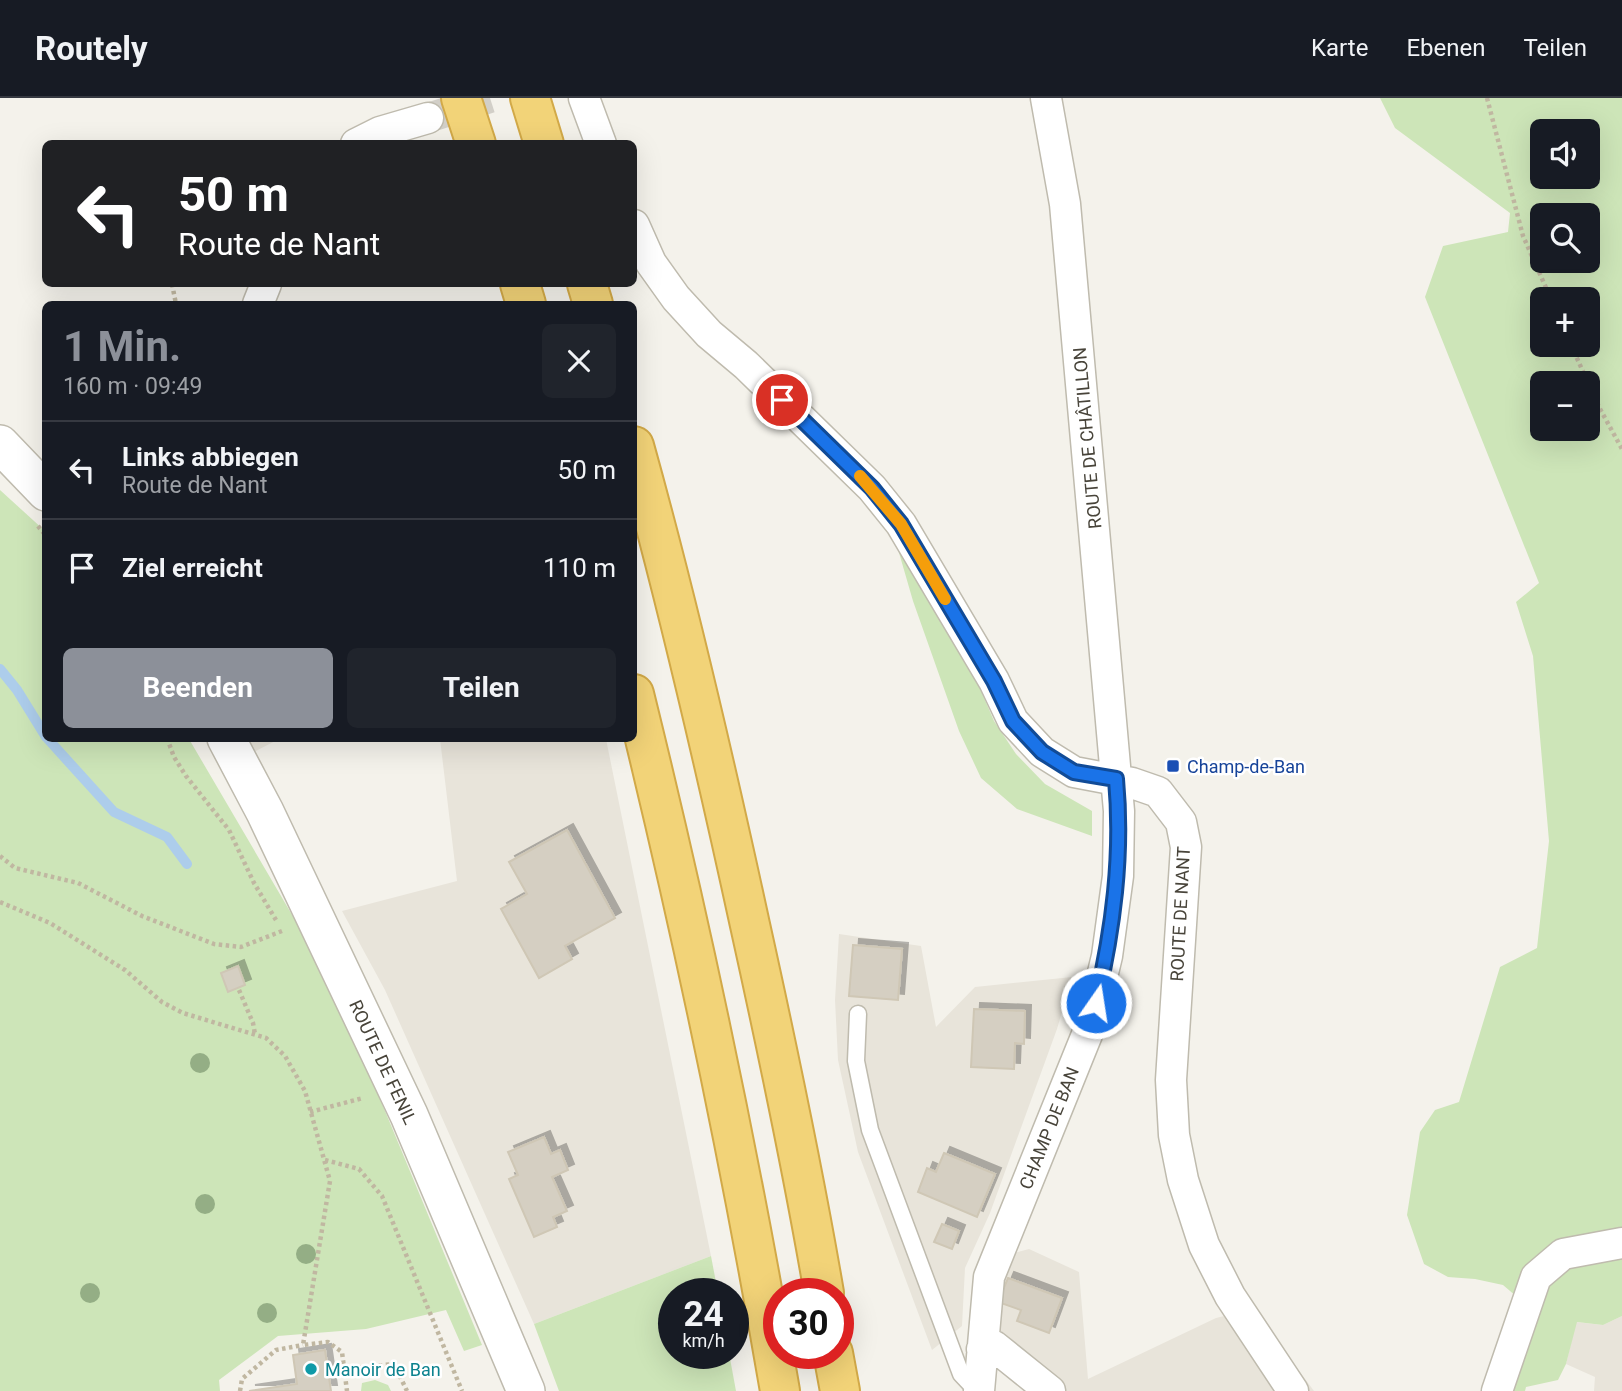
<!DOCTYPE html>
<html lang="de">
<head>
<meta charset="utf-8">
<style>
	:root { --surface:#171b24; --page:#20242c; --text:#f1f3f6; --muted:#9ea1a6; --line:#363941; --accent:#8c9099 }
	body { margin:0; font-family:Roboto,sans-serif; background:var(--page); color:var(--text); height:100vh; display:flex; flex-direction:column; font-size:26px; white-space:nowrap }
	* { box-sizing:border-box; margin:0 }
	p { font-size:23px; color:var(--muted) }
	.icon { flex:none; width:38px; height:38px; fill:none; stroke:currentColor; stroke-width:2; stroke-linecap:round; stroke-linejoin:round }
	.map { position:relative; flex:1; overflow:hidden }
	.panel { position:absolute; left:42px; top:203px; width:595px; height:441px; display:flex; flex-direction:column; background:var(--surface); border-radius:10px; box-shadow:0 7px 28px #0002 }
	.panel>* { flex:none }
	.banner { position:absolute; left:42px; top:42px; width:595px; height:147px; border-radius:10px; box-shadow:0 7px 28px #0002; background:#202124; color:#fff; overflow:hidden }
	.fabs { position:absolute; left:1530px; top:21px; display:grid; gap:14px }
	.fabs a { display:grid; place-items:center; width:70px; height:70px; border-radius:10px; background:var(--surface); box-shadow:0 7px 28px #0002; font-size:35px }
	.speed { position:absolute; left:658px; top:1180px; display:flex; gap:14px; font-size:35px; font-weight:700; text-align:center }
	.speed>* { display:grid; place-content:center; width:91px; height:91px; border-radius:50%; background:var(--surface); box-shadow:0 7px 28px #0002; line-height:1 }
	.speed small { font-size:18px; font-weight:400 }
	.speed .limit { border:10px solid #d22; background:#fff; color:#111 }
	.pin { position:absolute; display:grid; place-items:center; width:60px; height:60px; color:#fff; margin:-30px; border:4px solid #fff; border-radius:50%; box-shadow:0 2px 7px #0007 }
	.me { position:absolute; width:77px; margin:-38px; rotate:13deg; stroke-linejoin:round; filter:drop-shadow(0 0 5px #0008) }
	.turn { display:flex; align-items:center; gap:24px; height:147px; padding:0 21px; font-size:32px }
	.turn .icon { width:91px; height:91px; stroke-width:2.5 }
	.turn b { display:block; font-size:49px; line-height:60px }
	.round { display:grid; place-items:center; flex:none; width:74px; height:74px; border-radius:10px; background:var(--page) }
	.summary { display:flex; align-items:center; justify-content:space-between; height:119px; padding:0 21px }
	h1 { font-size:42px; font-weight:700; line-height:52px; color:var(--accent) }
	.primary-button { display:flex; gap:14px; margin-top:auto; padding:14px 21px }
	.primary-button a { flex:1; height:80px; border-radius:10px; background:var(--accent); color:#fff; font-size:28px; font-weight:700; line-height:80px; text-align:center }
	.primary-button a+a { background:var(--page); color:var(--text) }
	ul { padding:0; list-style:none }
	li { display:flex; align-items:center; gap:21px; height:98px; padding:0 21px; border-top:2px solid var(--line) }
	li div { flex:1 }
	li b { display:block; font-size:26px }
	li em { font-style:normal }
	header { display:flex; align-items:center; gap:42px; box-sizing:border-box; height:98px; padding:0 35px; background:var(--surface); border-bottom:2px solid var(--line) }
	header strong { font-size:33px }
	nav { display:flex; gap:38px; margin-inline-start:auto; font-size:24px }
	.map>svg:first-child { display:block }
</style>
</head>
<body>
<header>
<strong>Routely</strong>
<nav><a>Karte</a><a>Ebenen</a><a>Teilen</a></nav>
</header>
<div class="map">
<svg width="1622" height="1293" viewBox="0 0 1622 1293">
	<defs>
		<filter id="shadow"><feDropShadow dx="6" dy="-6" stdDeviation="0" flood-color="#0004"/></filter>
	</defs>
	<rect width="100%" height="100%" fill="#f4f2eb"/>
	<path fill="#e8e4da" d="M246 641H279L254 654Z
		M440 641H606L711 1158 534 1226 385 892 342 813 457 783Z
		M839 836 921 848 936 929 975 889 1072 879 1057 931 990 1115 965 1170 962 1228 932 1252 858 1054 838 962 835 902Z
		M1029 1151 1079 1174 1088 1281 1216 1220 1253 1211 1314 1293H1027L1001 1271 999 1225 993 1205 1014 1155Z
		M1622 1218V1293H1594L1595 1279 1566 1266 1576 1224 1603 1227Z"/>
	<path fill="#cde5b8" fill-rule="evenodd" d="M1380 0H1622V1218L1603 1227 1577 1224 1566 1266 1558 1282 1526 1289 1525 1293H1488L1523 1204 1503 1187 1475 1181 1448 1179 1424 1166 1407 1117 1420 1034 1435 1012 1459 1004 1500 869 1537 850 1549 743 1533 558 1516 504 1539 485 1425 199 1443 148 1508 134 1510 115 1395 30ZM1542 33H1587V79H1542ZM1542 117H1587V163H1542ZM1542 201H1587V247H1542ZM1542 285H1587V331H1542Z
		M0 392 45 433 46 640 189 641 332 885 482 1247 464 1253 446 1212 366 1231 278 1238 219 1282 220 1293H0Z
		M893 434 970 567 994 623 1016 656 1045 686 1092 713V738L1017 711 981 680 959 633 913 503Z
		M711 1158 718 1195H674V1255H729L736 1293H559L534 1226Z
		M375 1282 388 1287 391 1293H361L362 1285Z"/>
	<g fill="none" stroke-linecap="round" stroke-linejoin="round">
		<path stroke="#adcdeb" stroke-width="10" d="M0 571 17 592 46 639
			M47 640 114 714 167 739 187 766"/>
	</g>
	<path fill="#d5cfc2" stroke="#cfc7b5" stroke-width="2" filter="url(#shadow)" d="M567 732 615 820 565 848 572 861 539 880 501 811 527 796 509 764Z
		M853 847 902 851 898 902 849 898Z
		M238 868 245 887 228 894 221 875Z
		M974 911 1025 913 1024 946 1015 945 1014 971 971 969Z
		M544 1039 551 1056 560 1052 568 1072 552 1079 567 1113 553 1119 557 1129 534 1139 509 1081 518 1077 508 1054Z
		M944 1055 995 1076 977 1119 918 1094 927 1070 936 1074Z
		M942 1126 959 1133 952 1151 934 1144Z
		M1008 1180 1062 1200 1049 1235 1017 1223 1021 1212 998 1204Z
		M325 1252 331 1293H249L297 1286 293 1257Z"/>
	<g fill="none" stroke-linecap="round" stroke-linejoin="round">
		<path stroke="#d2cfc8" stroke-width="30" stroke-dasharray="30 15" stroke-linecap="butt" d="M428 20 490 0"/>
		<g stroke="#bfbbae" stroke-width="19">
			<path id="service" d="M858 916 856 963 870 1032 961 1276 977 1293"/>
		</g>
		<g stroke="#bfbbae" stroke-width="33">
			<path id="minor" d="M584 0 601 46
				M356 46 380 34 428 20
				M634 127 651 165 676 200 709 236 746 267 872 390 901 426 994 583 1013 623 1042 654 1074 674 1132 685 1158 694 1181 724 1186 749 1171 982 1174 1037 1183 1082 1204 1147 1230 1198 1293 1293
				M258 206 266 186
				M982 1251 994 1248 1050 1293
				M979 1293 989 1179 1090 929 1107 858 1118 778 1119 713 1065 106 1046 0
				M1497 1293 1536 1179 1563 1156 1622 1145"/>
		</g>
		<g stroke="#bfbbae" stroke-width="40">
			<path id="tertiary" d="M0 346 46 394
				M226 640 265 714 409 1017 526 1293"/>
		</g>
		<g stroke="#d2a948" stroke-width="42">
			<path id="motorway" d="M461 0 476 46
				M530 0 544 46
				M520 186 526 206
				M587 186 593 206
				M634 348C678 506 715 666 750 827 777 949 803 1072 824 1195
				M634 596C691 827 740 1059 780 1293
				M833 1255 840 1293"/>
		</g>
		<path stroke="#c0b7a1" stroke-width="4.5" stroke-dasharray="3.5 3.5" stroke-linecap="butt" d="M1487 0 1523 138 1551 201
			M172 186 176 206
			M1571 247 1599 309 1622 351
			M38 428 46 438
			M167 640 174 659 186 678 229 732 254 785 276 822
			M0 758 15 770 78 785 142 818 214 846 241 849 282 833
			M0 804 50 825 125 872 162 904 183 915 266 940 285 958 305 993 330 1083 303 1247 328 1244 342 1254 347 1293
			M239 892 253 925 255 936
			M310 1014 363 1000
			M325 1062 359 1071 382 1098 462 1293
			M344 1271 394 1266 407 1293
			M240 1293 242 1281 276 1252 303 1247"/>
		<use href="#service" stroke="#fff" stroke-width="16"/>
		<use href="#minor" stroke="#fff" stroke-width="30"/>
		<use href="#tertiary" stroke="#fff" stroke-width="37"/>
		<use href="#motorway" stroke="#f2d378" stroke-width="38"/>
	</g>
	<g fill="#94ae85">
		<circle cx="200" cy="965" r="10"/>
		<circle cx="205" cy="1106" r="10"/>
		<circle cx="306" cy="1156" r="10"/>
		<circle cx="90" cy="1195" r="10"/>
		<circle cx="267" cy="1215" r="10"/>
	</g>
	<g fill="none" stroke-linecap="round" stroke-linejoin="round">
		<g stroke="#114b97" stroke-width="18">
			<path id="route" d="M782 302 872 390 901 426 994 583 1013 623 1042 654 1074 674 1116 681C1123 758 1113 831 1096 905"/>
		</g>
		<use href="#route" stroke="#1a73e8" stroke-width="12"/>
		<path stroke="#f59e0b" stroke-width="12" d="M860 378 901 426 945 501"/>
	</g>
	<rect fill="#1a4fb4" stroke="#fff" stroke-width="2.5" x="1166" y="661" width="14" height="14" rx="3.5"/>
	<circle fill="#0f9aa8" stroke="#fff" stroke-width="2.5" cx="311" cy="1271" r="7"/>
	<g text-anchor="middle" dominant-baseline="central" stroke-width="5" stroke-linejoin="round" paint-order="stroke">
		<g font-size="18" fill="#48443a" stroke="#fff">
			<text transform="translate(1087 340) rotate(-95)">ROUTE DE CHÂTILLON</text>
			<text transform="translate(1180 816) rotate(-87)">ROUTE DE NANT</text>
			<text transform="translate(383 964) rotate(65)">ROUTE DE FENIL</text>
			<text transform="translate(1049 1030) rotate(-68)">CHAMP DE BAN</text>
		</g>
		<g font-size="18" fill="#164399" stroke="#fff" text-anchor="start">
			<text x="1187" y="668">Champ-de-Ban</text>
		</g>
		<g font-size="18" fill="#0d838f" stroke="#fff" text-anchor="start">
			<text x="325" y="1271">Manoir de Ban</text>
		</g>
	</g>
</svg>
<div class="fabs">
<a><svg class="icon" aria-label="sound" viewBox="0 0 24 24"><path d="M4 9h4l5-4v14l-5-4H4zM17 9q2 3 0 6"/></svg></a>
<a><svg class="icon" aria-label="search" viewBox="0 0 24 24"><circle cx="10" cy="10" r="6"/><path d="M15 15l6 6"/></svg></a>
<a>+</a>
<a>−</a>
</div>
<div class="speed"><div>24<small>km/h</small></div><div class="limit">30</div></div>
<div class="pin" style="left:782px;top:302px;background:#d93025"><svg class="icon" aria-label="arrive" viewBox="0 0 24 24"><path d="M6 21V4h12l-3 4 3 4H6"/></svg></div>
<svg class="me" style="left:1096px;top:905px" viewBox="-20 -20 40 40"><circle r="17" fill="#1a73e8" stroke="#fff" stroke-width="3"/><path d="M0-11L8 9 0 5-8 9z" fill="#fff"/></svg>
<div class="banner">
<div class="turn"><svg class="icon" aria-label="left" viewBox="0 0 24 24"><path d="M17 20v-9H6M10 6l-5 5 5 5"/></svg><div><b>50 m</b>Route de Nant</div></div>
</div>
<section class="panel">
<div class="summary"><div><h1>1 Min.</h1><p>160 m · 09:49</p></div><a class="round"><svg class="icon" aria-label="close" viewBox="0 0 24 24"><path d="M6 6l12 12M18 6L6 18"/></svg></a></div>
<ul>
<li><svg class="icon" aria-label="left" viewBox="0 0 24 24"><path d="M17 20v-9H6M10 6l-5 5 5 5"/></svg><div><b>Links abbiegen</b><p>Route de Nant</p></div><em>50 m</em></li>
<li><svg class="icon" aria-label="arrive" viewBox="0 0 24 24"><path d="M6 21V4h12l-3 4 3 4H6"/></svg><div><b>Ziel erreicht</b></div><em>110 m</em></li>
</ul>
<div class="primary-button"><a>Beenden</a><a>Teilen</a></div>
</section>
</div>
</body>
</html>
